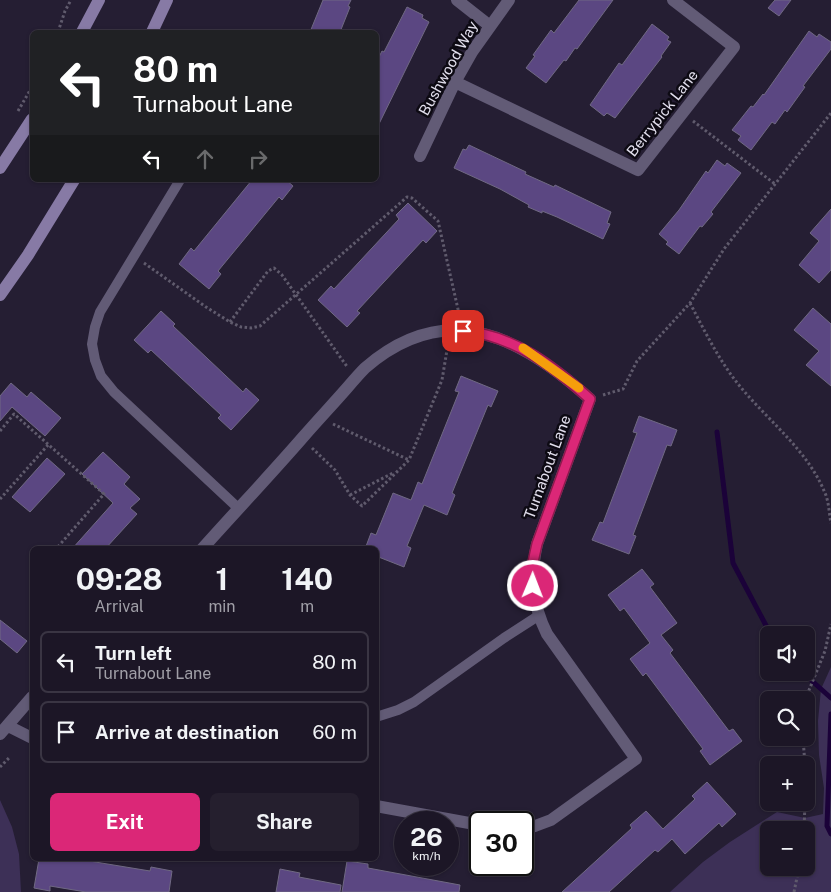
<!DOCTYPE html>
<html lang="en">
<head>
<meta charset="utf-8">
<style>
	:root { --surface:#1c1626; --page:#251f2e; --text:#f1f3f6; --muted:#a09fa7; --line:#3a3543; --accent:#db2777 }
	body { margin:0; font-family:"Public Sans",sans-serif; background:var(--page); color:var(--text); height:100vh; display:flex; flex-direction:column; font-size:19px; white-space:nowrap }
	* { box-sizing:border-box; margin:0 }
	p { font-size:16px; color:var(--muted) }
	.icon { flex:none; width:28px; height:28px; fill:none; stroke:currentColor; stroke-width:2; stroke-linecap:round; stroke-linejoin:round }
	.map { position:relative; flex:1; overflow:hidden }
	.panel { position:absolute; left:30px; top:546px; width:349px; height:315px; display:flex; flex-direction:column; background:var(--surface); border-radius:8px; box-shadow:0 1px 4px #0004,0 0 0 1px var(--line) }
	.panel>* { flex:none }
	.guide { position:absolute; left:30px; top:30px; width:349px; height:152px; border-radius:8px; box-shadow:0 1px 4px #0004,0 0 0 1px var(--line); background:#202124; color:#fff; overflow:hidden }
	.tools { position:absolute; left:760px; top:626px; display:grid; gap:10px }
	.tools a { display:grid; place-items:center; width:55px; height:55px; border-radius:8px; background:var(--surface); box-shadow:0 1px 4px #0004,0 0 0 1px var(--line); font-size:25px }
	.speed { position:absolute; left:394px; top:811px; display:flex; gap:10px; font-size:25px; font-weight:700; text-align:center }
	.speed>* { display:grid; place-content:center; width:65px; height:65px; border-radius:50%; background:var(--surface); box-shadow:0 1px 4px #0004,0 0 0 1px var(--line); line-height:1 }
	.speed small { font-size:12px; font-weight:400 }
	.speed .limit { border:2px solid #111; border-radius:8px; background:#fff; color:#111 }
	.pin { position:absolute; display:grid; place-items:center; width:42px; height:42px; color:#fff; margin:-21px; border-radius:10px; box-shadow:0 2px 8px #0006 }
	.me { position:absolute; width:55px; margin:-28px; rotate:1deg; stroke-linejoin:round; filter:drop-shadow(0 0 4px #0008) }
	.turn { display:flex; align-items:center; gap:18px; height:105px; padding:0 20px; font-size:22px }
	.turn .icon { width:65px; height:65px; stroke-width:2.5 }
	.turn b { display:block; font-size:35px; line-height:42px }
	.lanes { display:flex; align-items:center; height:48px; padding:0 20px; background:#0003; justify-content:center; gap:25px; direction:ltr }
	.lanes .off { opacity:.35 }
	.eta { display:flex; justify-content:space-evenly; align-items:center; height:85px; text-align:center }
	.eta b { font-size:30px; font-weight:700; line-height:35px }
	.primary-button { display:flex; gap:10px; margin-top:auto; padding:10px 20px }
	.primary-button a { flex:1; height:58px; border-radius:8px; background:var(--accent); color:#fff; font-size:20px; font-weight:700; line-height:58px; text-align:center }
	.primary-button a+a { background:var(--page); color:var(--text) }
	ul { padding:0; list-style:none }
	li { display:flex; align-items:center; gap:15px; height:62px; margin:0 10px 8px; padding:0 10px; border:2px solid var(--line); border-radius:8px }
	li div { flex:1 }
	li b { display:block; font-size:19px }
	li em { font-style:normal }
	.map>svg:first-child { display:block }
</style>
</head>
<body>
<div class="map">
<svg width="831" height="892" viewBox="0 0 831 892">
	<rect width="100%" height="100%" fill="#251e33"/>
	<path fill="#3d3057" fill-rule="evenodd" d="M831 667V892H670L703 862 730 842 777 812 805 818 823 814 824 788 819 755 818 721 821 689ZM769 830H806V868H769Z
		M0 800 12 827 19 854 21 892H0Z"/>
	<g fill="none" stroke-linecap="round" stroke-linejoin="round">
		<path stroke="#1b0239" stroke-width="5" d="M717 432 733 563 771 635
			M802 672 831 698
			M831 714 827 826 831 834"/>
	</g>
	<path fill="#5b4782" stroke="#706983" d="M323 0H351L348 6 350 7 340 32H310Z
		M579 0H613L577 49 575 48 566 61 564 60 546 83 526 68 535 56 533 55 551 30 554 33Z
		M775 0H791L779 16 768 8Z
		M407 7 423 15 422 18 429 22 376 130V63L382 51 384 52Z
		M652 24 669 37 667 40 671 42 661 56 662 57 615 118 607 113 604 116 590 105 619 63 622 65Z
		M809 31 817 37 819 34 831 42V49L803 86 805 87 787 112 785 110 775 124 772 122 751 150 738 140 741 136 732 130 751 106 753 107 763 94 764 95Z
		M469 145 526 172 525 174 554 187 555 185 611 212 607 223 610 224 603 239 557 217 542 211V213L528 207 529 205 500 189 454 168 463 149 466 150Z
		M717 160 725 166 727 163 741 173 711 212 713 214 702 227 700 226 679 254 666 244 668 242 659 234 679 210 706 171 708 173Z
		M252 180H286L293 186 282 200 279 197 218 271 221 274 209 289 179 264 191 248 194 251Z
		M408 203 437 231 426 243 423 240 357 311 360 313 347 327 318 300 331 286 334 289 399 219 396 215Z
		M831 209V270L819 283 799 265 819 241 810 233Z
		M813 308 831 324V386L806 365 819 351 794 330Z
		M161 311 175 324 173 326 243 392 246 388 259 400 231 430 218 418 221 415 151 350 148 353 134 340Z
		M461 376 498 391 491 407 488 405 452 493 455 495 447 515 424 505 407 546 411 548 404 567 376 556V549H365L371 533 376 535 393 493 411 500 418 482 422 484 459 392 455 391Z
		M11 383 27 397 31 392 61 418 45 436 12 407 0 421V396Z
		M639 416 677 430 671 446 667 445 633 535 636 536 629 554 592 540 600 522 603 523 637 433 633 432Z
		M103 452 130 477 124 484 140 499 130 508 137 514 105 549H72L113 503 82 474Z
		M47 458 65 474 30 512 12 497Z
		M642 569 654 584 650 587 677 623 661 635 673 650 670 653 729 731 733 729 742 741 710 765 700 751 703 749 646 673 643 676 630 659 650 643 624 608 620 611 608 595Z
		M0 620 27 641 17 653 0 639Z
		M707 782 736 814 722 827 719 823 685 854 672 839 658 852 655 850 609 892H562L632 828 630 825 646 811 663 829 695 799 692 796Z
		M39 859H77L150 871 151 867 172 871 169 892H86L50 886V891L34 888Z
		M347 861 368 864V868L460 885 459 892H342Z
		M280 869 300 873 299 877 341 885 340 892H276Z"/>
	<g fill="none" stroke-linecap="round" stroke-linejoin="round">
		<path stroke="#605b6d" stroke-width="3" stroke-dasharray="2.5 2.5" stroke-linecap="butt" d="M58 32 65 11 71 0
			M18 111 32 87
			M693 121 775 184
			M144 263 206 307 230 322 241 327 251 328 260 326 407 197 412 198 438 221 460 318
			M690 303C703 328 716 354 732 376 761 416 806 446 825 493 829 502 829 513 831 523
			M230 322 268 271 274 268 282 275 348 368
			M603 395 623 389 637 361 690 303 724 249 831 113
			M333 424 409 460
			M0 431 14 414 104 494 56 549
			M312 448 335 470 350 495 362 506 409 460 442 380 448 344
			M350 495 393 473
			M0 499 48 445
			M805 700 825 651 831 624
			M803 738 805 765
			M0 767 10 757
			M804 830 805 802
			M794 892 799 868"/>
		<path stroke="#625b76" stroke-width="10" d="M180 180 100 312 95 327 92 344 95 360 101 376 114 392 238 508
			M376 717 398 710 414 702 504 638 538 616"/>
		<path stroke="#625b76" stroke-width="12" d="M457 0 490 26
			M455 82 638 170 734 47 673 0
			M420 156 455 82 472 52 509 0
			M202 549C236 511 271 474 304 436 318 420 333 404 347 388 353 381 359 374 365 368 447 297 521 337 590 399L537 544C530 576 532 604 547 634L636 759 551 820 535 826 522 828
			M8 726 32 738
			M0 734 32 697
			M376 806 480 825"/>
		<path stroke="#877aa5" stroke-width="12" d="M82 32 99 0
			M152 32 167 0
			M0 168 32 119
			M0 295 28 255 74 180"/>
	</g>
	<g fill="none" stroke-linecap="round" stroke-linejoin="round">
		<g stroke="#8e194d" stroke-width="12">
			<path id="route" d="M463 331C514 335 554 367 590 399L537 544 533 562V586"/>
		</g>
		<use href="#route" stroke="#db2777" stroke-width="9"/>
		<path stroke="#f59e0b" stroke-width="9" d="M523 348 579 388"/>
	</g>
	<g text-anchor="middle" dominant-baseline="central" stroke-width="5" stroke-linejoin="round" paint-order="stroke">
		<g font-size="15" fill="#e2dfed" stroke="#0d0a13">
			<text transform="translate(448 68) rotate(-61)">Bushwood Way</text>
			<text transform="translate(662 113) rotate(-52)">Berrypick Lane</text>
			<text transform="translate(547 467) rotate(-70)">Turnabout Lane</text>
		</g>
	</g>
</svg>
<div class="tools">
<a><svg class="icon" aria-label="sound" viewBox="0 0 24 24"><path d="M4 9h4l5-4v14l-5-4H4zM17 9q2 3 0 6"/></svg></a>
<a><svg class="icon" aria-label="search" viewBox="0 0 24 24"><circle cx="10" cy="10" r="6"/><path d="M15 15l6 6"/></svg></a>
<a>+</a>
<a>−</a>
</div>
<div class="speed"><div>26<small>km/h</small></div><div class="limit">30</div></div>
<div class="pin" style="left:463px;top:331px;background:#d93025"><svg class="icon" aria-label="arrive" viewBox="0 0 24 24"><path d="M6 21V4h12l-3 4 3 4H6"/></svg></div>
<svg class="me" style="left:533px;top:586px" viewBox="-20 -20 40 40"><circle r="17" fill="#db2777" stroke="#fff" stroke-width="3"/><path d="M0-11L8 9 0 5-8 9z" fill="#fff"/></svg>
<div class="guide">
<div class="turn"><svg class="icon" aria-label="left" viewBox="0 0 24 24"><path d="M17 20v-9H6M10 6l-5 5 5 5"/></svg><div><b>80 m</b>Turnabout Lane</div></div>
<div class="lanes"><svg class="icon" aria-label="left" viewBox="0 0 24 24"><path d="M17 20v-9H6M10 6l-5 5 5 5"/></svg><svg class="icon off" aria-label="ahead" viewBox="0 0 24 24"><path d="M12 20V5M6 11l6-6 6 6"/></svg><svg class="icon off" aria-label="right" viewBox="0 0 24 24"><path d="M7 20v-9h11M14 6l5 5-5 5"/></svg></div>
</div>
<section class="panel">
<div class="eta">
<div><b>09:28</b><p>Arrival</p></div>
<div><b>1</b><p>min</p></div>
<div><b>140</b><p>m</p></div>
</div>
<ul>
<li><svg class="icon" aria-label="left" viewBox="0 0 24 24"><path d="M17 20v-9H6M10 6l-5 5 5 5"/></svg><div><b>Turn left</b><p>Turnabout Lane</p></div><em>80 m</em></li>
<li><svg class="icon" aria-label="arrive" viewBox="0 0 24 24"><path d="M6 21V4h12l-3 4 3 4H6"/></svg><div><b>Arrive at destination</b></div><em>60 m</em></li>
</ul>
<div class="primary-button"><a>Exit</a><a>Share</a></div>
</section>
</div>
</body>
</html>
